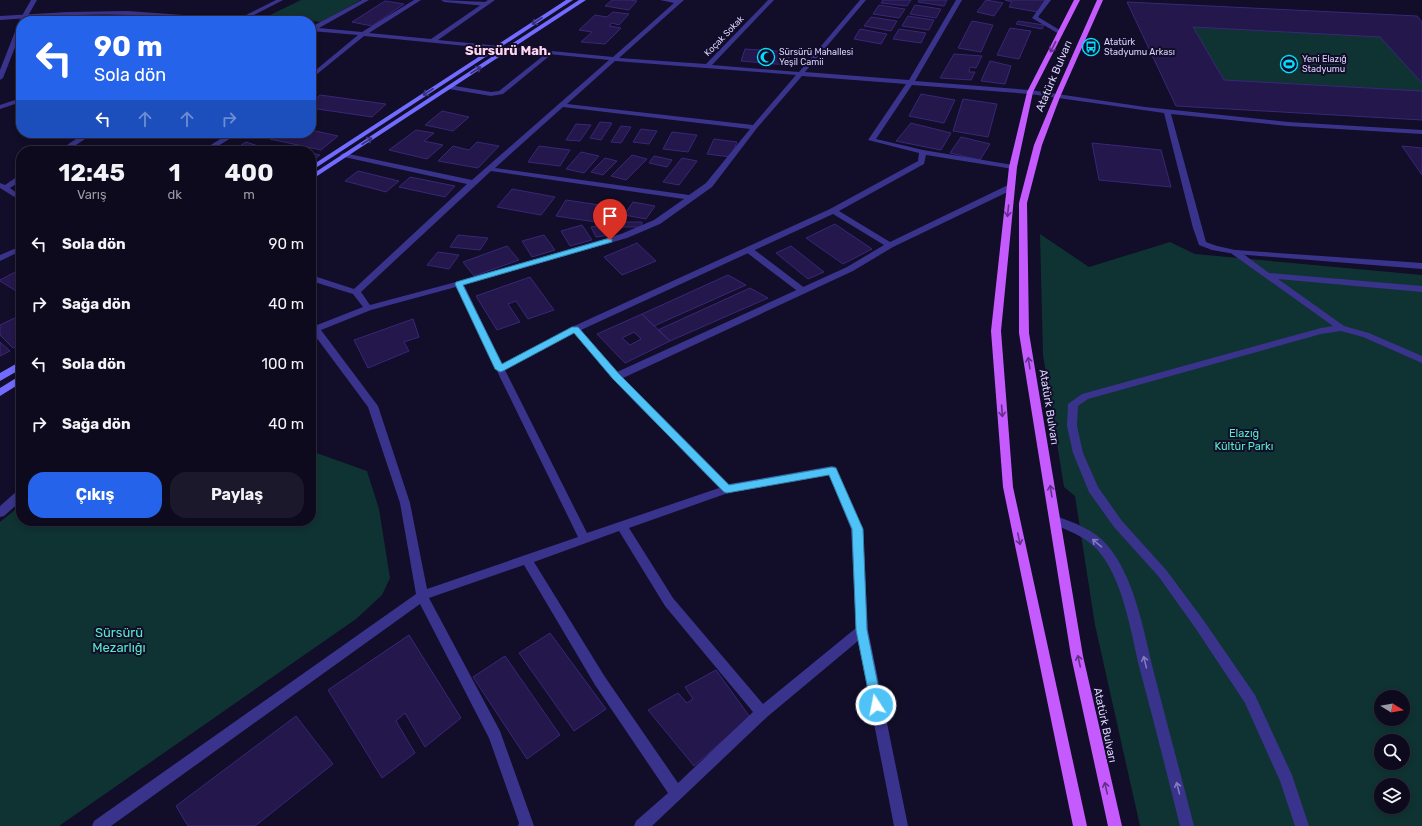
<!DOCTYPE html>
<html lang="tr">
<head>
<meta charset="utf-8">
<style>
	:root { --surface:#0e0a1e; --page:#1c182b; --text:#f1f3f6; --muted:#9b9aa4; --line:#2e2b3c; --accent:#2563eb }
	body { margin:0; font-family:Rubik,sans-serif; background:var(--page); color:var(--text); height:100vh; display:flex; flex-direction:column; font-size:15px; white-space:nowrap }
	* { box-sizing:border-box; margin:0 }
	p { font-size:13px; color:var(--muted) }
	.icon { flex:none; width:22px; height:22px; fill:none; stroke:currentColor; stroke-width:2; stroke-linecap:round; stroke-linejoin:round }
	.map { position:relative; flex:1; overflow:hidden }
	.side { position:absolute; left:16px; top:146px; width:300px; height:380px; display:flex; flex-direction:column; background:var(--surface); border-radius:16px; box-shadow:0 2px 6px #0003,0 0 0 1px var(--line) }
	.side>* { flex:none }
	.guide { position:absolute; left:16px; top:16px; width:300px; height:122px; border-radius:16px; box-shadow:0 2px 6px #0003,0 0 0 1px var(--line); background:#2563eb; color:#fff; overflow:hidden }
	.needle { width:26px; rotate:101deg }
	.tools { position:absolute; left:1374px; top:690px; display:grid; gap:8px }
	.tools a { display:grid; place-items:center; width:36px; height:36px; border-radius:50%; background:var(--surface); box-shadow:0 2px 6px #0003,0 0 0 1px var(--line); font-size:20px }
	.pin { position:absolute; display:grid; place-items:center; width:34px; height:34px; color:#fff; margin:-41px -17px; border-radius:50% 50% 50% 0; rotate:-45deg; box-shadow:0 0 4px #0007 }
	.pin .icon { rotate:45deg }
	.me { position:absolute; width:44px; margin:-22px; rotate:349deg; stroke-linejoin:round; filter:drop-shadow(0 0 3px #0008) }
	.turn { display:flex; align-items:center; gap:14px; height:84px; padding:0 12px; font-size:18px }
	.turn .icon { width:52px; height:52px; stroke-width:2.5 }
	.turn b { display:block; font-size:28px; line-height:34px }
	.lanes { display:flex; align-items:center; height:38px; padding:0 12px; background:#0003; justify-content:center; gap:20px; direction:ltr }
	.lanes .off { opacity:.35 }
	.eta { display:flex; justify-content:space-evenly; align-items:center; height:68px; text-align:center }
	.eta b { font-size:24px; font-weight:700; line-height:28px }
	.cta { display:flex; gap:8px; margin-top:auto; padding:8px 12px }
	.cta a { flex:1; height:46px; border-radius:16px; background:var(--accent); color:#fff; font-size:16px; font-weight:700; line-height:46px; text-align:center }
	.cta a+a { background:var(--page); color:var(--text) }
	ul { padding:0; list-style:none }
	li { display:flex; align-items:center; gap:12px; height:60px; padding:0 12px }
	li div { flex:1 }
	li b { display:block; font-size:15px }
	li em { font-style:normal }
	.map>svg:first-child { display:block }
</style>
</head>
<body>
<div class="map">
<svg width="1422" height="826" viewBox="0 0 1422 826">
	<rect width="100%" height="100%" fill="#120d28"/>
	<path fill="#0f3332" fill-rule="evenodd" d="M301 0H361L321 22 268 16Z
		M1127 2 1417 16 1422 22V120L1176 106Z
		M1040 234 1089 267 1170 242 1195 254 1422 275V826H1140L1095 625 1075 496 1064 487 1043 355ZM1381 697H1403V719H1381ZM1381 741H1403V763H1381ZM1381 785H1403V807H1381Z
		M311 451 367 471 379 509 390 578 382 595 356 619 59 826H0V522L21 505V521H311Z"/>
	<path fill="#23174b" stroke="#392779" fill-rule="evenodd" d="M612 0H629L637 1 629 10 605 6Z
		M883 0H911L907 6 881 3Z
		M919 0H947L944 6 918 2Z
		M986 0 1003 3 994 16 977 12Z
		M1005 0H1045L1038 12 1009 7 1012 2Z
		M385 1 404 4 372 26 352 22Z
		M1127 2 1417 16 1422 22V83L1380 37 1193 27 1224 80 1422 91V120L1176 106Z
		M879 5 905 9 899 18 873 14Z
		M915 5 941 9 936 18 910 14Z
		M613 12 629 14 619 25 612 23 609 26 621 28 605 44 581 42 592 32 579 30 595 15 607 17Z
		M908 16 934 20 929 30 902 26Z
		M871 17 897 21 891 31 864 26Z
		M972 21 993 25 981 52 958 48Z
		M1018 21 1044 25 1042 29 1016 24Z
		M1010 28 1031 31 1019 59 997 55Z
		M860 29 887 34 881 44 854 39Z
		M899 29 926 33 921 43 893 39Z
		M745 49 791 52 787 65 741 61Z
		M954 54 982 56 976 68 970 67 969 72H975L971 80 940 78Z
		M990 61 1011 66 1005 84 981 81Z
		M921 94 955 100 944 123 909 116Z
		M320 95 386 104 372 117 311 108V103Z
		M963 99 997 104 988 137 953 131Z
		M442 111 469 117 453 131 425 125Z
		M600 122 612 123 601 140 590 138Z
		M911 123 951 133 941 150 896 141Z
		M576 124 591 125 580 141 566 140Z
		M621 126 631 127 621 143 611 142Z
		M641 129 657 131 649 144 633 142Z
		M311 130 338 136 321 150 270 139 278 133H311Z
		M416 130 434 133 424 141 443 145 427 159 389 150Z
		M672 132 697 135 688 152 663 149Z
		M961 137 990 144 980 160 950 153Z
		M714 139 737 142 731 157 707 154Z
		M246 142 273 151H232Z
		M477 142 499 146 478 168 438 161 453 146 469 150Z
		M1092 143 1161 150 1171 187 1099 180Z
		M539 146 570 150 560 166 528 162Z
		M1402 146 1422 148V175Z
		M581 152 599 156 584 173 566 169Z
		M311 153 320 155 311 161Z
		M632 155 647 159 626 180 611 176Z
		M654 156 672 160 667 167 649 163Z
		M605 158 617 161 603 175 591 172Z
		M682 158 697 161 679 185 663 182Z
		M358 171 399 181 386 192 345 181Z
		M410 177 455 186 445 197 399 187Z
		M512 189 555 197 541 215 497 207Z
		M566 200 606 206 596 222 556 216Z
		M633 202 655 206 646 219 624 215Z
		M620 222H642L641 227H620Z
		M605 224 610 235 596 237 591 227Z
		M835 224 872 249 843 264 806 238Z
		M582 225 592 240 570 246 561 231Z
		M458 235 488 238 480 250 450 247Z
		M544 235 555 250 532 257 522 241Z
		M637 243 656 261 622 275 604 257Z
		M507 246 519 260 474 276 463 262Z
		M791 246 824 272 808 279 776 253Z
		M438 252 459 255 449 269 427 265Z
		M21 269V294L0 281V280Z
		M728 275 746 285 654 326 642 314Z
		M530 277 554 310 528 319 516 301 508 304 520 322 497 330 476 296Z
		M750 288 768 298 670 341 658 330Z
		M642 314 670 341 625 363 597 334ZM634 332 641 339 630 345 622 338Z
		M21 315V344L13 348 0 335V325Z
		M413 319 419 337 404 342 409 351 368 368 354 340Z
		M0 342 10 351 0 356Z
		M550 633 606 709 574 731 519 653Z
		M409 635 461 718 425 747 405 713 396 721 415 753 382 778 328 690Z
		M505 656 560 735 527 759 473 677Z
		M716 670 750 717 694 766 648 710 678 693 687 703 693 699 685 687Z
		M296 716 333 764 255 826H188L176 806Z"/>
	<g fill="none" stroke-linecap="round" stroke-linejoin="round">
		<path fill="#39338c" fill-rule="evenodd" d="M441 0 486 2 489 4 486 6 444 2Z
			M1045 0H1051L1038 17 1063 32V34H1059L1032 18Z
			M548 52 553 53 503 94 491 96 449 89 446 87 449 85 491 92 499 91Z
			M746 248H752L806 289 807 291 806 293H800L746 252 745 250Z
			M1232 250H1238L1269 273 1422 286V292L1278 279 1344 326 1369 333 1422 356V363L1363 337 1341 331 1321 334 1088 399 1078 406 1077 426 1083 453 1098 487 1122 521 1167 571 1204 621 1255 695 1292 775 1309 826H1295L1280 781 1245 703 1196 629 1159 577 1114 527 1089 492 1073 453 1067 426 1068 404 1082 394 1321 328 1333 326 1232 254 1231 252Z
			M1055 516C1073 522 1095 530 1107 545 1135 577 1144 633 1154 673 1167 724 1181 775 1194 826H1180C1167 774 1154 722 1140 670 1131 633 1124 583 1100 553 1088 537 1068 531 1051 523L1049 520 1051 517Z"/>
		<path fill="#39338c" fill-rule="evenodd" d="M276 0H283L246 19 248 21C208 21 168 16 129 15 86 13 43 17 0 20V16L67 12 128 11 238 19Z
			M362 0H369L319 28 362 32 414 0H421L369 33 431 39 488 0H495L438 40 613 57 674 3 660 0H684L619 58 706 64 768 0H774L712 65 799 72 860 0H866L805 72 909 80 956 0H962L915 81 1030 90 1145 107 1288 122 1422 130V134L1288 126 1171 114 1206 242 1217 246 1235 250 1422 263V269L1235 254 1212 250 1199 245 1193 228 1164 113 1030 94 912 85 876 139 923 150 1013 165 1017 167 1013 169 926 155 924 164 839 211 890 242 1008 185H1014V189L893 247 853 271 623 378 729 484 832 466 836 467 863 529 868 630 908 826H894L858 641 767 717 652 826H634L636 821 668 793 595 685 524 565 429 598 500 731 534 826H518L519 823 489 738 420 604 111 826H92L94 821 416 594 400 503 368 407 313 333 311 334 312 327 363 307 353 294 311 281V275L354 289 467 184 344 157 340 155 344 153 472 180 609 60 364 36 311 79V74L358 35 311 31V27ZM615 61 796 75 753 125 567 104ZM802 76 906 84 868 140 919 153 918 161 830 209 572 327 502 364 464 285 627 238 660 224 712 187 757 128ZM563 107 750 129 706 183 689 195 495 168ZM491 171 684 199 654 220 621 234 456 282 370 305 361 292ZM833 214 884 245 847 267 617 372 581 330ZM456 287 578 537 427 589 410 503 378 406 321 330 371 310ZM574 333 613 379 719 488 587 533 505 370ZM829 475 851 529 856 628 763 704 673 598 629 528 728 493ZM619 531 665 606 753 712 678 783 605 677 534 562Z
			M21 98V102L0 109V105Z
			M85 133H94L67 151H58Z
			M230 133H239L210 151H201Z
			M18 176H21V181L10 188 21 196V201L0 188V183L5 185Z
			M21 246V251L0 261V255Z
			M21 490V501L4 516 0 517V506L17 491Z"/>
		<path fill="#39338c" fill-rule="evenodd" d="M31 0H37L25 21H21V32L3 78 0 80V70L18 24 20 22 19 21Z"/>
		<path fill="#726bff" fill-rule="evenodd" d="M566 0H573L311 171V166Z
			M579 0H586L311 180V175Z
			M21 361V369L0 381V373Z
			M21 375V383L0 396V388Z"/>
		<path fill="#c55bff" fill-rule="evenodd" d="M1074 0H1080L1033 92 1017 167 1001 331 1013 487 1087 826H1073L1003 487 991 331 1009 167 1027 92Z
			M1097 0H1103L1060 97 1042 145 1027 203 1029 333 1083 656 1122 826H1108L1071 656 1019 333V203L1034 145 1054 97Z"/>
	</g>
	<defs><path id="oneway-shaft" d="M-6 0H5M1.5-3L5.5 0L1.5 3" fill="none" stroke-width="1.6" stroke-linecap="round" stroke-linejoin="round"/></defs>
	<g stroke="#38337e">
		<use href="#oneway-shaft" transform="translate(537 21) rotate(147)"/>
		<use href="#oneway-shaft" transform="translate(476 70) rotate(-33)"/>
		<use href="#oneway-shaft" transform="translate(428 92) rotate(147)"/>
		<use href="#oneway-shaft" transform="translate(367 141) rotate(-33)"/>
	</g>
	<g stroke="#633089">
		<use href="#oneway-shaft" transform="translate(1053 47) rotate(117)"/>
		<use href="#oneway-shaft" transform="translate(1008 211) rotate(96)"/>
		<use href="#oneway-shaft" transform="translate(1029 363) rotate(-99)"/>
		<use href="#oneway-shaft" transform="translate(1002 411) rotate(86)"/>
		<use href="#oneway-shaft" transform="translate(1051 491) rotate(-99)"/>
		<use href="#oneway-shaft" transform="translate(1019 539) rotate(78)"/>
		<use href="#oneway-shaft" transform="translate(1079 661) rotate(-102)"/>
		<use href="#oneway-shaft" transform="translate(1106 788) rotate(-102)"/>
	</g>
	<g stroke="#817bc0">
		<use href="#oneway-shaft" transform="translate(1097 543) rotate(-140)"/>
		<use href="#oneway-shaft" transform="translate(1145 662) rotate(-104)"/>
		<use href="#oneway-shaft" transform="translate(1178 788) rotate(-104)"/>
	</g>
	<path fill="#4fc3f7" stroke="#337fa1" d="M610 238 612 239V242L463 285 502 364 572 327H578L620 375 729 485 832 467 836 468 863 529 867 630 882 705 881 709 876 711 872 709 871 705 856 630 852 529 829 475 727 493 724 492 613 379 574 333 503 371 500 372 495 369 455 284 456 282Z"/>
	<defs>
		<g id="bus-ring" transform="scale(0.9)"><circle r="9.5" fill="#120d28" stroke="#00e0ff" stroke-width="1.5"/><path d="M-5-6H5V4H4V6H2V4H-2V6H-4V4H-5ZM-3.5-4V0h7V-4ZM-3.5 1.2v1.5H-2V1.2ZM2 1.2v1.5H3.5V1.2Z" fill="#00e0ff"/></g>
		<g id="mosque-ring" transform="scale(0.9)"><circle r="9.5" fill="#120d28" stroke="#00e0ff" stroke-width="1.5"/><path d="M3.5-4.9A6 6 0 1 0 3.5 4.9A5 5 0 1 1 3.5-4.9Z" fill="#00e0ff"/></g>
		<g id="stadium-ring" transform="scale(0.9)"><circle r="9.5" fill="#120d28" stroke="#00e0ff" stroke-width="1.5"/><path d="M0-5a6.5 5 0 1 0 0 10a6.5 5 0 1 0 0-10ZM-3.5-1.8h7v3.6h-7Z" fill="#00e0ff"/></g>
	</defs>
	<g fill-rule="evenodd">
		<use href="#bus-ring" x="1091" y="47"/>
		<use href="#mosque-ring" x="766" y="57"/>
		<use href="#stadium-ring" x="1289" y="64"/>
	</g>
	<g text-anchor="middle" dominant-baseline="central" stroke-width="4" stroke-linejoin="round" paint-order="stroke">
		<g font-size="9" fill="#dad4ff" stroke="#120d28">
			<text transform="translate(724 36) rotate(-46)">Koçak Sokak</text>
		</g>
		<g font-size="9" fill="#dad4ff" stroke="#120d28" text-anchor="start">
			<text x="1104" y="42">Atatürk<tspan x="1104" dy="10">Stadyumu Arkası</tspan></text>
			<text x="779" y="52">Sürsürü Mahallesi<tspan x="779" dy="10">Yeşil Camii</tspan></text>
			<text x="1302" y="59">Yeni Elazığ<tspan x="1302" dy="10">Stadyumu</tspan></text>
		</g>
		<g font-size="11" fill="#dad4ff" stroke="#120d28">
			<text transform="translate(1054 76) rotate(-67)">Atatürk Bulvarı</text>
			<text transform="translate(1049 407) rotate(81)">Atatürk Bulvarı</text>
			<text transform="translate(1105 725) rotate(78)">Atatürk Bulvarı</text>
		</g>
		<g font-size="11" fill="#54ebc9" stroke="#120d28">
			<text x="1244" y="433">Elazığ<tspan x="1244" dy="13">Kültür Parkı</tspan></text>
		</g>
		<g font-size="13" font-weight="bold" fill="#ffd6ef" stroke="#120d28">
			<text x="508" y="50">Sürsürü Mah.</text>
		</g>
		<g font-size="13" fill="#54ebc9" stroke="#120d28">
			<text x="119" y="632">Sürsürü<tspan x="119" dy="15">Mezarlığı</tspan></text>
		</g>
	</g>
</svg>
<div class="tools">
<a><svg class="needle" viewBox="-14 -14 28 28"><path d="M0-13l5 13h-10z" fill="#e53935"/><path d="M0 13l5-13h-10z" fill="#9b9aa4"/></svg></a>
<a><svg class="icon" aria-label="search" viewBox="0 0 24 24"><circle cx="10" cy="10" r="6"/><path d="M15 15l6 6"/></svg></a>
<a><svg class="icon" aria-label="layers" viewBox="0 0 24 24"><path d="M12 4l9 5-9 5-9-5zM3 14l9 5 9-5"/></svg></a>
</div>
<div class="pin" style="left:610px;top:240px;background:#d93025"><svg class="icon" aria-label="arrive" viewBox="0 0 24 24"><path d="M6 21V4h12l-3 4 3 4H6"/></svg></div>
<svg class="me" style="left:876px;top:705px" viewBox="-20 -20 40 40"><circle r="17" fill="#4fc3f7" stroke="#fff" stroke-width="3"/><path d="M0-11L8 9 0 5-8 9z" fill="#fff"/></svg>
<div class="guide">
<div class="turn"><svg class="icon" aria-label="left" viewBox="0 0 24 24"><path d="M17 20v-9H6M10 6l-5 5 5 5"/></svg><div><b>90 m</b>Sola dön</div></div>
<div class="lanes"><svg class="icon" aria-label="left" viewBox="0 0 24 24"><path d="M17 20v-9H6M10 6l-5 5 5 5"/></svg><svg class="icon off" aria-label="ahead" viewBox="0 0 24 24"><path d="M12 20V5M6 11l6-6 6 6"/></svg><svg class="icon off" aria-label="ahead" viewBox="0 0 24 24"><path d="M12 20V5M6 11l6-6 6 6"/></svg><svg class="icon off" aria-label="right" viewBox="0 0 24 24"><path d="M7 20v-9h11M14 6l5 5-5 5"/></svg></div>
</div>
<section class="side">
<div class="eta">
<div><b>12:45</b><p>Varış</p></div>
<div><b>1</b><p>dk</p></div>
<div><b>400</b><p>m</p></div>
</div>
<ul>
<li><svg class="icon" aria-label="left" viewBox="0 0 24 24"><path d="M17 20v-9H6M10 6l-5 5 5 5"/></svg><div><b>Sola dön</b></div><em>90 m</em></li>
<li><svg class="icon" aria-label="right" viewBox="0 0 24 24"><path d="M7 20v-9h11M14 6l5 5-5 5"/></svg><div><b>Sağa dön</b></div><em>40 m</em></li>
<li><svg class="icon" aria-label="left" viewBox="0 0 24 24"><path d="M17 20v-9H6M10 6l-5 5 5 5"/></svg><div><b>Sola dön</b></div><em>100 m</em></li>
<li><svg class="icon" aria-label="right" viewBox="0 0 24 24"><path d="M7 20v-9h11M14 6l5 5-5 5"/></svg><div><b>Sağa dön</b></div><em>40 m</em></li>
</ul>
<div class="cta"><a>Çıkış</a><a>Paylaş</a></div>
</section>
</div>
</body>
</html>
